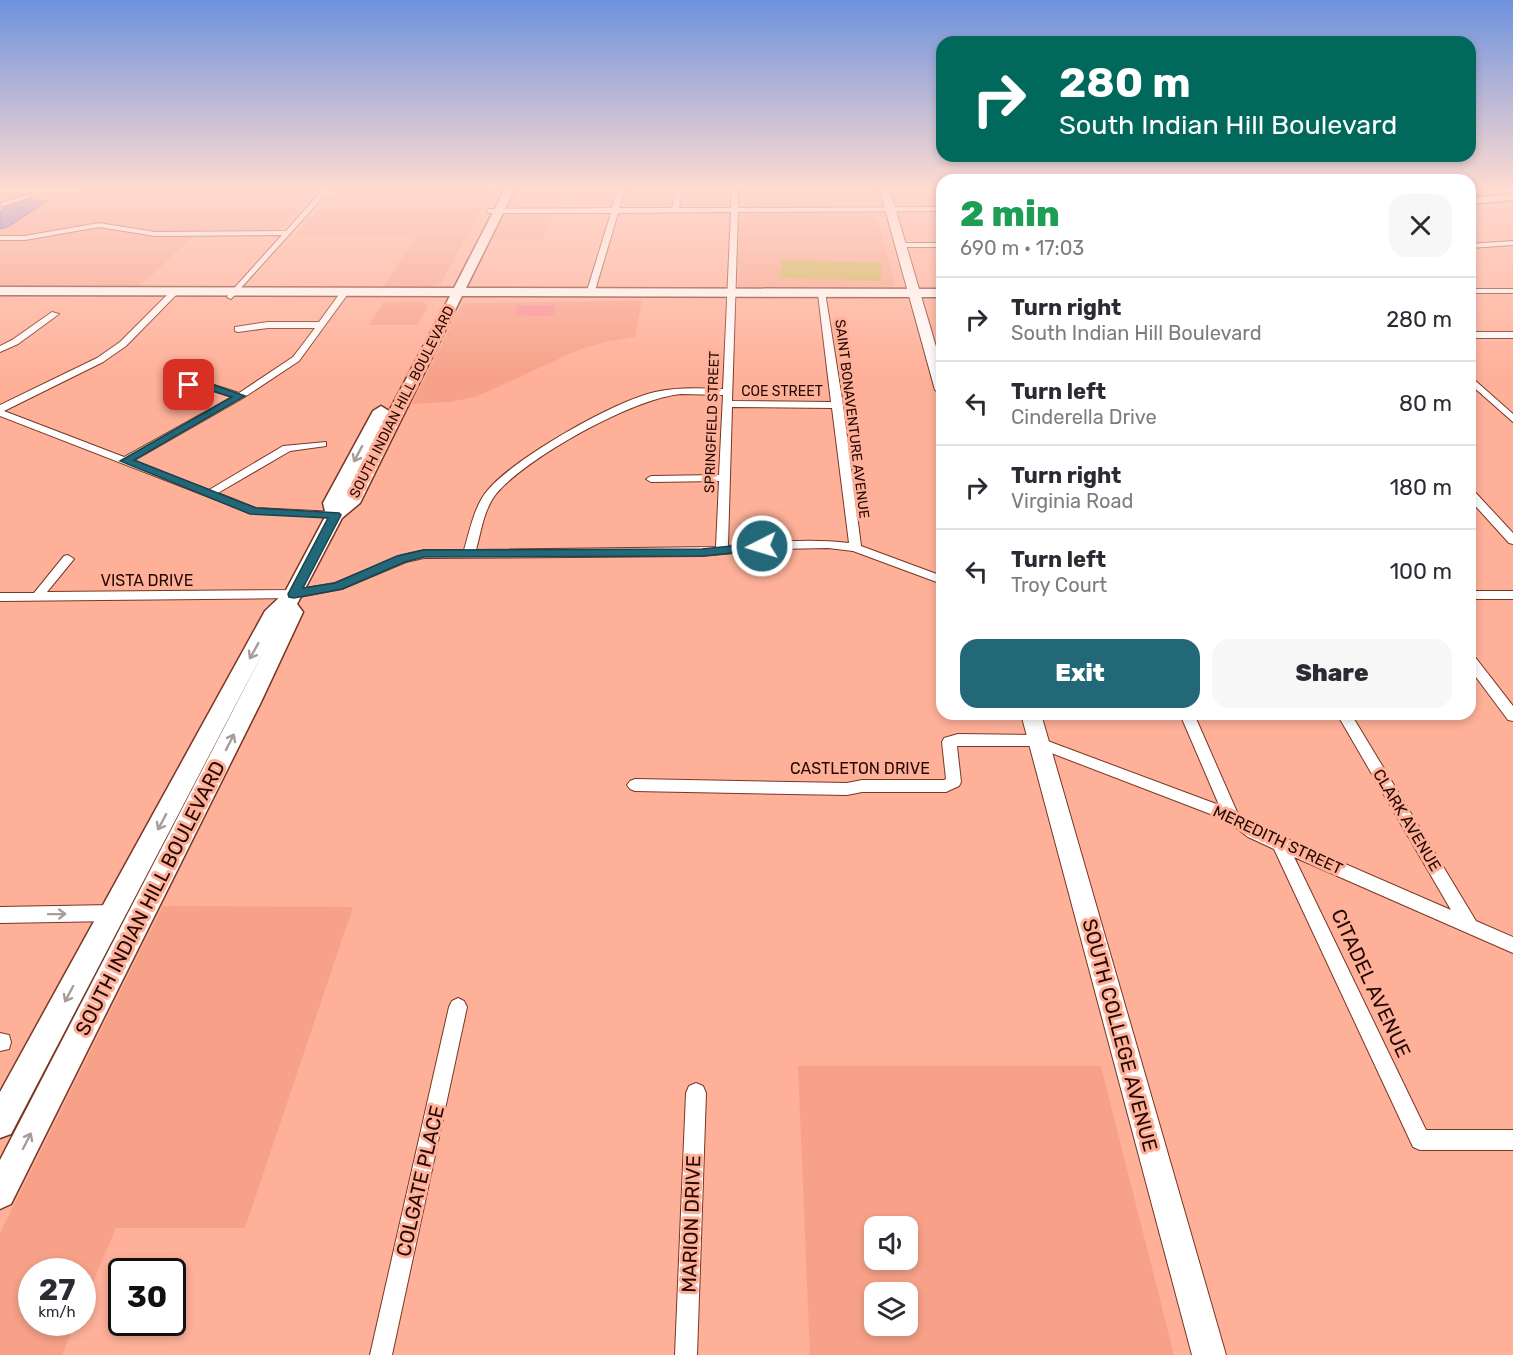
<!DOCTYPE html>
<html lang="en">
<head>
<meta charset="utf-8">
<style>
	:root { --surface:#fff; --page:#f7f7f7; --text:#2b2b33; --muted:#7c7c81; --line:#e1e1e2; --accent:#236879 }
	body { margin:0; font-family:Rubik,sans-serif; background:var(--page); color:var(--text); height:100vh; display:flex; flex-direction:column; font-size:22px; white-space:nowrap }
	* { box-sizing:border-box; margin:0 }
	p { font-size:20px; color:var(--muted) }
	.icon { flex:none; width:33px; height:33px; fill:none; stroke:currentColor; stroke-width:2; stroke-linecap:round; stroke-linejoin:round }
	.map { position:relative; flex:1; overflow:hidden }
	.details { position:absolute; left:936px; top:174px; width:540px; height:546px; display:flex; flex-direction:column; background:var(--surface); border-radius:18px; box-shadow:0 3px 9px #0003 }
	.details>* { flex:none }
	.top-card { position:absolute; left:936px; top:36px; width:540px; height:126px; border-radius:18px; box-shadow:0 3px 9px #0003; background:#00695c; color:#fff; overflow:hidden }
	.controls { position:absolute; left:864px; top:1216px; display:grid; gap:12px }
	.controls a { display:grid; place-items:center; width:54px; height:54px; border-radius:12px; background:var(--surface); box-shadow:0 3px 9px #0003; font-size:30px }
	.speed { position:absolute; left:18px; top:1258px; display:flex; gap:12px; font-size:30px; font-weight:700; text-align:center }
	.speed>* { display:grid; place-content:center; width:78px; height:78px; border-radius:50%; background:var(--surface); box-shadow:0 3px 9px #0003; line-height:1 }
	.speed small { font-size:15px; font-weight:400 }
	.speed .limit { border:3px solid #111; border-radius:9px; background:#fff; color:#111 }
	.pin { position:absolute; display:grid; place-items:center; width:51px; height:51px; color:#fff; margin:-26px; border-radius:12px; box-shadow:0 3px 9px #0006 }
	.me { position:absolute; width:66px; margin:-33px; rotate:265deg; stroke-linejoin:round; filter:drop-shadow(0 0 4px #0008) }
	.turn { display:flex; align-items:center; gap:21px; height:126px; padding:0 24px; font-size:27px }
	.turn .icon { width:78px; height:78px; stroke-width:2.5 }
	.turn b { display:block; font-size:42px; line-height:51px }
	.round { display:grid; place-items:center; flex:none; width:63px; height:63px; border-radius:18px; background:var(--page) }
	.summary { display:flex; align-items:center; justify-content:space-between; height:102px; padding:0 24px }
	h1 { font-size:36px; font-weight:800; line-height:45px; color:#1e9e55 }
	.action { display:flex; gap:12px; margin-top:auto; padding:12px 24px }
	.action a { flex:1; height:69px; border-radius:18px; background:var(--accent); color:#fff; font-size:24px; font-weight:800; line-height:69px; text-align:center }
	.action a+a { background:var(--page); color:var(--text) }
	ul { padding:0; list-style:none }
	li { display:flex; align-items:center; gap:18px; height:84px; padding:0 24px; border-top:2px solid var(--line) }
	li div { flex:1 }
	li b { display:block; font-size:22px }
	li em { font-style:normal }
	.map>svg:first-child { display:block }
</style>
</head>
<body>
<div class="map">
<svg width="1513" height="1355" viewBox="0 0 1513 1355">
	<rect width="100%" height="100%" fill="#ffb099"/>
	<path fill="#f7a188" fill-rule="evenodd" d="M94 187H318L280 230H200L138 288H0V193L68 194 82 192Z
		M338 187H493L441 283 433 287H383L415 237H294Z
		M876 213 895 284 890 287H738L739 214Z
		M508 214H553L543 239H491L502 216Z
		M642 301 635 337 605 342 576 351 476 397 449 402 412 404 461 305 466 303Z
		M383 302H423L428 306 418 325H369Z
		M163 906 353 907 245 1228H116L83 1306 82 1272H32V1323H75L62 1355H0V1233Z
		M798 1066H1101L1174 1355H810ZM874 1227H908V1260H874ZM874 1293H908V1326H874Z"/>
	<path fill="#cab34d" d="M782 260 881 262 882 281 780 278Z"/>
	<path fill="#585ecd" stroke="#484490" stroke-width="1.5" d="M24 200 47 201 9 226 0 229V212L11 204Z"/>
	<path fill="#fa8c93" d="M517 305H556L553 315 543 316 513 315Z"/>
	<g fill="none" stroke-linecap="round" stroke-linejoin="round">
		<g stroke="#793623" stroke-width="2">
			<path id="street" d="M79 187H90L72 193H0V189H72Z
				M325 187H332L231 299 227 297 228 295 282 235 155 236 99 227 25 240H0V236H25L99 223 155 232 286 231Z
				M619 187H625L619 208H672L677 187H683L679 208H731L732 187H738V208L942 207V211L738 212 732 401 831 402 818 294 825 292 843 405 861 546 942 576V584L853 551 828 548 778 549 702 556 424 558 406 562 342 589 294 598 0 601V593H34L64 556 68 555 74 559 47 592 294 590 335 583 402 555 424 550H464C470 530 474 507 487 491 513 459 614 401 655 392 677 387 700 388 723 389L731 212 618 213 594 294 590 296 586 294 611 213H489L486 211 489 209 612 208ZM681 394 723 395 719 475 651 476 646 479 651 482 719 481 716 547 476 550C481 532 484 509 496 494 527 457 634 398 681 394ZM732 407 832 408 849 543C809 538 768 542 728 546Z
				M29 194 31 197 3 206 0 205 1 203Z
				M1513 241V245L1470 248V244Z
				M900 243H942V247H897L896 245Z
				M173 289 180 291 126 346 103 362 4 411 124 457 232 397 213 391 186 387V383L214 385 239 393 293 357 315 328H268L238 332 235 331V327L268 322H319L343 289H349L350 291 299 361 243 398 133 461 209 490 283 446 326 442V446L290 451 218 493 256 508 335 512 339 513V517L250 513 0 416V405L97 358 120 342Z
				M1470 289H1513V293H1470Z
				M52 312 59 314 18 344 0 352V346L12 340Z
				M1470 332H1513V338H1470Z
				M1470 376 1513 414V422L1470 384Z
				M1470 490 1474 491 1513 533V544L1509 543 1470 500Z
				M1470 591H1513V599H1470Z
				M1470 655 1475 657 1513 706V721L1508 720 1470 669Z
				M1180 714H1194L1237 812 1260 827 1451 910 1337 714H1351L1476 921 1513 937V953L1294 857 1426 1130H1513V1150H1420L1413 1147 1274 849 1248 837 1226 820 1033 746H957L961 782 959 786 946 792H862L847 795 635 791 630 789 627 785 630 781 635 779 847 783 862 780H944L946 779 942 742 944 738 958 734 1038 735 1045 740 1219 805Z
				M113 905 119 908 121 913 119 918 113 921 0 923V907Z
				M458 998 464 1001 467 1007 392 1355H370L449 1007 452 1001Z
				M0 1033 9 1035 11 1042 9 1049 0 1051Z
				M696 1083 703 1086 706 1093 697 1355H675L686 1093 689 1086Z"/>
		</g>
		<g stroke="#793623" stroke-width="2">
			<path id="secondary" d="M879 187H889L942 367V394L935 390Z
				M1021 714H1041L1226 1355H1192Z"/>
		</g>
		<g stroke="#793623" stroke-width="3">
			<path id="primary" d="M506 187H516L466 288 942 289V297L462 296 360 503 342 518 297 604 303 612 261 702 11 1204 0 1209V1160L269 641 11 1134 0 1138V1092L265 611 285 592 326 515 323 503 373 411 381 406 389 411 341 502 450 296 0 295V287L454 288Z
				M1513 194V200L1470 204V198Z"/>
		</g>
		<use href="#street" fill="#fff" fill-rule="evenodd"/>
		<use href="#secondary" fill="#fff" fill-rule="evenodd"/>
		<use href="#primary" fill="#fff" fill-rule="evenodd"/>
	</g>
	<defs><path id="oneway-shaft" d="M-6 0H5M1.5-3L5.5 0L1.5 3" fill="none" stroke-width="1.6" stroke-linecap="round" stroke-linejoin="round" transform="scale(1.5)"/></defs>
	<g stroke="#a79c9a">
		<use href="#oneway-shaft" transform="translate(358 454) rotate(118)"/>
		<use href="#oneway-shaft" transform="translate(254 651) rotate(119)"/>
		<use href="#oneway-shaft" transform="translate(230 742) rotate(-63)"/>
		<use href="#oneway-shaft" transform="translate(162 822) rotate(118)"/>
		<use href="#oneway-shaft" transform="translate(57 914) rotate(-1)"/>
		<use href="#oneway-shaft" transform="translate(69 994) rotate(118)"/>
		<use href="#oneway-shaft" transform="translate(27 1141) rotate(-63)"/>
	</g>
	<linearGradient id="sky" x2="0" y2="1"><stop stop-color="#6e92dd"/><stop offset="0.5" stop-color="#ffdbd1"/><stop offset="1" stop-color="#ffdbd1" stop-opacity="0"/></linearGradient>
	<rect width="1513" height="377" fill="url(#sky)"/>
	<path fill="#236879" stroke="#17444f" stroke-width="1.5" d="M189 382 214 385 245 396 134 460 256 508 339 513 341 515 303 588 335 583 397 556 424 550 702 549 762 543 767 546 762 550 702 556 424 557 405 562 342 589 294 598 289 597 288 594 328 518 250 514 120 461 232 397 213 391 185 387V383Z"/>
	<g text-anchor="middle" dominant-baseline="central" stroke-width="6" stroke-linejoin="round" paint-order="stroke">
		<g font-size="14" fill="#230803" stroke="#ffb099">
			<text x="782" y="391">COE STREET</text>
			<text transform="translate(402 402) rotate(-63)">SOUTH INDIAN HILL BOULEVARD</text>
			<text transform="translate(852 419) rotate(83)">SAINT BONAVENTURE AVENUE</text>
			<text transform="translate(712 422) rotate(-88)">SPRINGFIELD STREET</text>
		</g>
		<g font-size="16" fill="#230803" stroke="#ffb099">
			<text x="147" y="580">VISTA DRIVE</text>
			<text x="860" y="768">CASTLETON DRIVE</text>
			<text transform="translate(1407 820) rotate(59)">CLARK AVENUE</text>
			<text transform="translate(1278 840) rotate(25)">MEREDITH STREET</text>
		</g>
		<g font-size="20" fill="#230803" stroke="#ffb099">
			<text transform="translate(150 898) rotate(-63)">SOUTH INDIAN HILL BOULEVARD</text>
			<text transform="translate(1371 983) rotate(65)">CITADEL AVENUE</text>
			<text transform="translate(1120 1035) rotate(75)">SOUTH COLLEGE AVENUE</text>
			<text transform="translate(420 1181) rotate(-77)">COLGATE PLACE</text>
			<text transform="translate(691 1224) rotate(-88)">MARION DRIVE</text>
		</g>
	</g>
</svg>
<div class="controls">
<a><svg class="icon" aria-label="sound" viewBox="0 0 24 24"><path d="M4 9h4l5-4v14l-5-4H4zM17 9q2 3 0 6"/></svg></a>
<a><svg class="icon" aria-label="layers" viewBox="0 0 24 24"><path d="M12 4l9 5-9 5-9-5zM3 14l9 5 9-5"/></svg></a>
</div>
<div class="speed"><div>27<small>km/h</small></div><div class="limit">30</div></div>
<div class="pin" style="left:189px;top:385px;background:#d93025"><svg class="icon" aria-label="arrive" viewBox="0 0 24 24"><path d="M6 21V4h12l-3 4 3 4H6"/></svg></div>
<svg class="me" style="left:762px;top:546px" viewBox="-20 -20 40 40"><circle r="17" fill="#236879" stroke="#fff" stroke-width="3"/><path d="M0-11L8 9 0 5-8 9z" fill="#fff"/></svg>
<div class="top-card">
<div class="turn"><svg class="icon" aria-label="right" viewBox="0 0 24 24"><path d="M7 20v-9h11M14 6l5 5-5 5"/></svg><div><b>280 m</b>South Indian Hill Boulevard</div></div>
</div>
<section class="details">
<div class="summary"><div><h1>2 min</h1><p>690 m · 17:03</p></div><a class="round"><svg class="icon" aria-label="close" viewBox="0 0 24 24"><path d="M6 6l12 12M18 6L6 18"/></svg></a></div>
<ul>
<li><svg class="icon" aria-label="right" viewBox="0 0 24 24"><path d="M7 20v-9h11M14 6l5 5-5 5"/></svg><div><b>Turn right</b><p>South Indian Hill Boulevard</p></div><em>280 m</em></li>
<li><svg class="icon" aria-label="left" viewBox="0 0 24 24"><path d="M17 20v-9H6M10 6l-5 5 5 5"/></svg><div><b>Turn left</b><p>Cinderella Drive</p></div><em>80 m</em></li>
<li><svg class="icon" aria-label="right" viewBox="0 0 24 24"><path d="M7 20v-9h11M14 6l5 5-5 5"/></svg><div><b>Turn right</b><p>Virginia Road</p></div><em>180 m</em></li>
<li><svg class="icon" aria-label="left" viewBox="0 0 24 24"><path d="M17 20v-9H6M10 6l-5 5 5 5"/></svg><div><b>Turn left</b><p>Troy Court</p></div><em>100 m</em></li>
</ul>
<div class="action"><a>Exit</a><a>Share</a></div>
</section>
</div>
</body>
</html>
